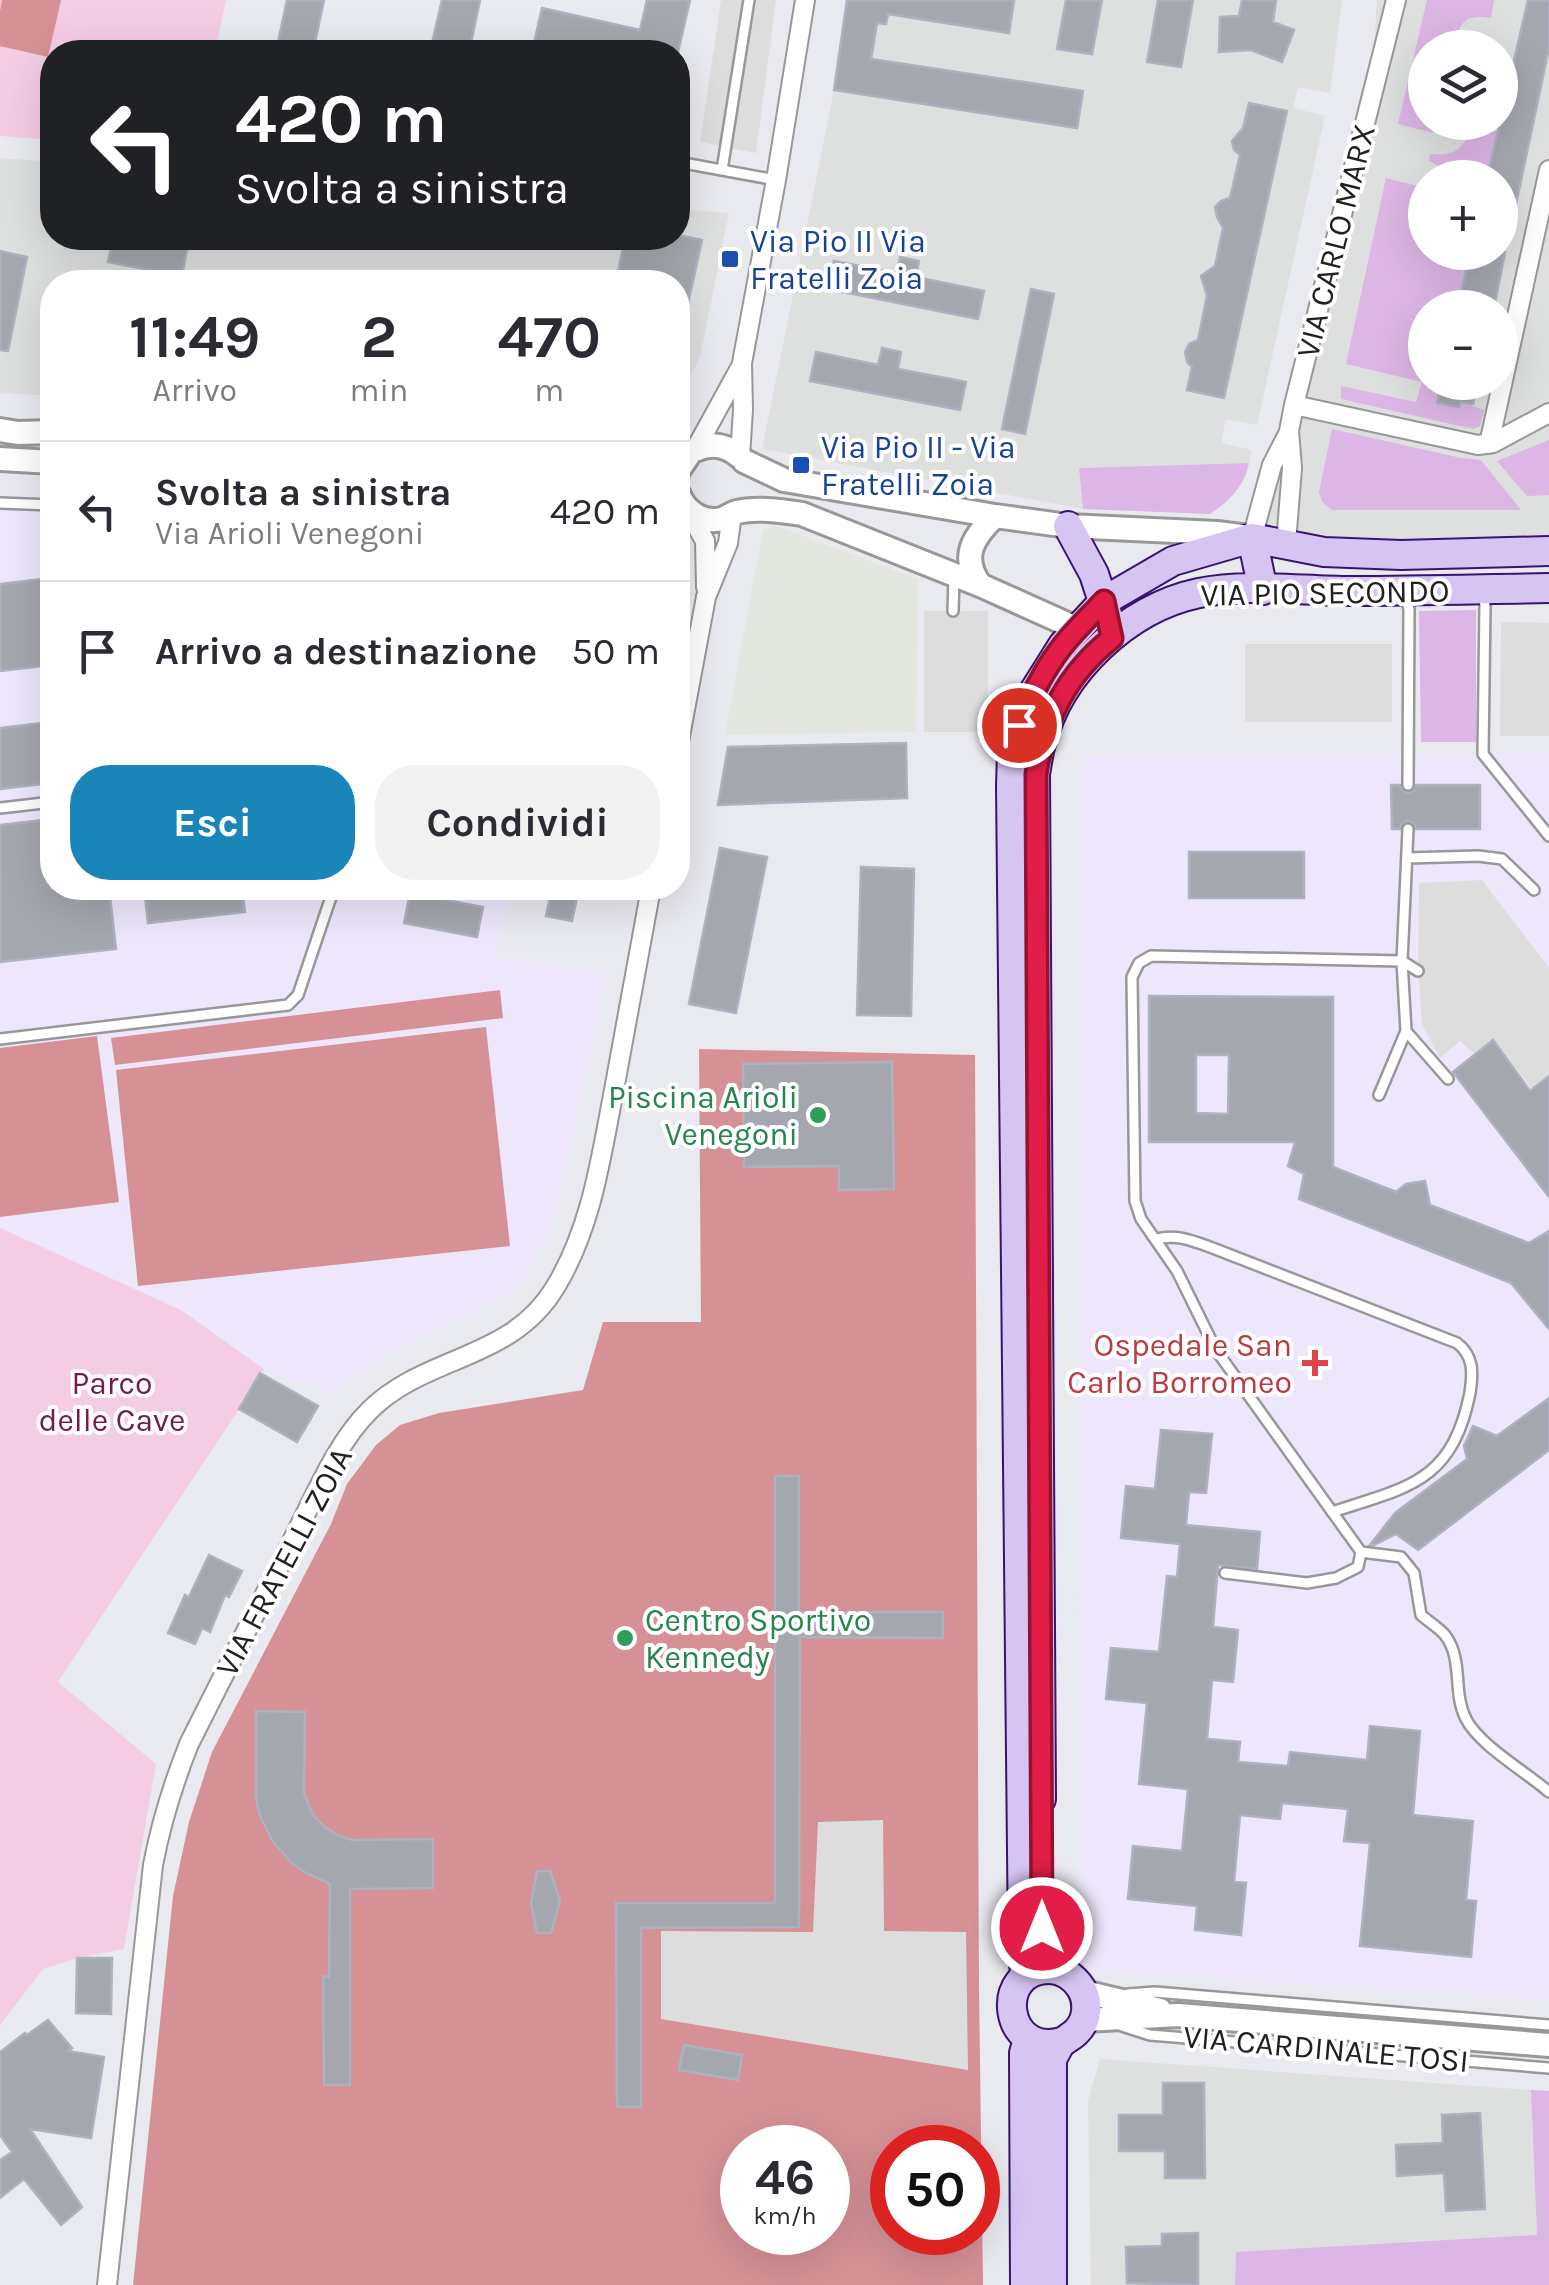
<!DOCTYPE html>
<html lang="it">
<head>
<meta charset="utf-8">
<style>
	:root { --surface:#fff; --page:#f2f2f3; --text:#2b2b33; --muted:#7c7c81; --line:#e1e1e2; --accent:#1985b9 }
	body { margin:0; font-family:Karla,sans-serif; background:var(--page); color:var(--text); height:100vh; display:flex; flex-direction:column; font-size:38px; white-space:nowrap }
	* { box-sizing:border-box; margin:0 }
	p { font-size:32px; color:var(--muted) }
	.icon { flex:none; width:55px; height:55px; fill:none; stroke:currentColor; stroke-width:2; stroke-linecap:round; stroke-linejoin:round }
	.map { position:relative; flex:1; overflow:hidden }
	.details { position:absolute; left:40px; top:270px; width:650px; height:630px; display:flex; flex-direction:column; background:var(--surface); border-radius:40px; box-shadow:0 10px 40px #0002 }
	.details>* { flex:none }
	.hud { position:absolute; left:40px; top:40px; width:650px; height:210px; border-radius:40px; box-shadow:0 10px 40px #0002; background:#202124; color:#fff; overflow:hidden }
	.buttons { position:absolute; left:1408px; top:30px; display:grid; gap:20px }
	.buttons a { display:grid; place-items:center; width:110px; height:110px; border-radius:50%; background:var(--surface); box-shadow:0 10px 40px #0002; font-size:50px }
	.speed { position:absolute; left:720px; top:2125px; display:flex; gap:20px; font-size:50px; font-weight:700; text-align:center }
	.speed>* { display:grid; place-content:center; width:130px; height:130px; border-radius:50%; background:var(--surface); box-shadow:0 10px 40px #0002; line-height:1 }
	.speed small { font-size:25px; font-weight:400 }
	.speed .limit { border:15px solid #d22; background:#fff; color:#111 }
	.pin { position:absolute; display:grid; place-items:center; width:85px; height:85px; color:#fff; margin:-42px; border:5px solid #fff; border-radius:50%; box-shadow:0 2px 10px #0007 }
	.me { position:absolute; width:110px; margin:-55px; rotate:0deg; stroke-linejoin:round; filter:drop-shadow(0 0 8px #0008) }
	.turn { display:flex; align-items:center; gap:35px; height:210px; padding:0 30px; font-size:45px }
	.turn .icon { width:130px; height:130px; stroke-width:2.5 }
	.turn b { display:block; font-size:70px; line-height:85px }
	.eta { display:flex; justify-content:space-evenly; align-items:center; height:170px; text-align:center }
	.eta b { font-size:60px; font-weight:700; line-height:70px }
	.action { display:flex; gap:20px; margin-top:auto; padding:20px 30px }
	.action a { flex:1; height:115px; border-radius:40px; background:var(--accent); color:#fff; font-size:40px; font-weight:700; line-height:115px; text-align:center }
	.action a+a { background:var(--page); color:var(--text) }
	ul { padding:0; list-style:none }
	li { display:flex; align-items:center; gap:30px; height:140px; padding:0 30px; border-top:2px solid var(--line) }
	li div { flex:1 }
	li b { display:block; font-size:38px }
	li em { font-style:normal }
	.map>svg:first-child { display:block }
</style>
</head>
<body>
<div class="map">
<svg width="1549" height="2285" viewBox="0 0 1549 2285">
	<rect width="100%" height="100%" fill="#e9e9f0"/>
	<path fill="#dedfdf" fill-rule="evenodd" d="M847 0H1342L1330 93 1298 87 1293 108 1325 116 1257 425 1226 419 1221 443 1252 450 1249 463 1079 468 1083 509 762 449 834 90Z
		M1377 0H1549V550L1255 536 1372 78ZM1425 48H1500V122H1425ZM1425 178H1500V252H1425ZM1425 308H1500V382H1425Z
		M0 158 52 162V238H678V209L729 213 700 357 678 401V282H52V396L0 393Z
		M1100 2059 1531 2090 1537 2235 1236 2252 1235 2285H1091L1088 2101Z"/>
	<path fill="#eee7fc" d="M0 494 52 497V888H510L496 957 607 973 554 1225 533 1267 509 1293 477 1312 435 1329 390 1353 333 1393 265 1370 181 1310 0 1228Z
		M1549 754V2000L1079 1970 1082 756Z"/>
	<path fill="#dcb6e4" d="M1427 0H1494L1491 18C1463 14 1460 23 1454 47L1425 48V122L1437 123 1434 133 1398 124Z
		M1472 129 1497 132 1487 177H1451L1446 170 1429 161 1430 154C1454 156 1461 151 1472 129Z
		M1386 178 1425 188V252L1470 253 1458 307 1425 308V382L1441 383 1438 403 1459 407 1461 402 1484 410 1480 426 1473 429 1341 399V386L1416 402 1422 382 1346 364Z
		M1332 429 1461 458 1481 460 1521 510H1332L1322 502 1319 492Z
		M1549 440V495L1527 496 1497 461Z
		M1249 463C1245 485 1229 502 1210 514L1083 509 1079 468Z
		M1476 610V742H1421L1419 611Z
		M1531 2090 1549 2091V2285H1235L1236 2252 1537 2235Z"/>
	<path fill="#f4cde4" d="M0 0H226L215 52H52V140L0 136Z
		M0 1228 181 1310 265 1370 259 1373 239 1409 58 1682 156 1764 124 1949 77 1958 43 1969 0 2025Z"/>
	<path fill="#d59196" fill-rule="evenodd" d="M2 0H61L48 57 0 46V11Z
		M500 990 503 1018 115 1065 111 1038Z
		M486 1027 510 1246 138 1286 116 1070Z
		M97 1036 119 1202 0 1217V1048Z
		M699 1049 975 1055 979 1988 983 2285H133L173 1896 189 1822 212 1752 331 1524 347 1484 376 1445 400 1425 439 1413 583 1390 603 1322H701ZM742 2148H828V2232H742ZM892 2148H978V2232H892Z"/>
	<path fill="#ddd" d="M721 0H776L756 153 700 142Z
		M924 611H988V732H924Z
		M1501 622 1549 623V736H1500Z
		M1245 644H1392V722H1245Z
		M1482 880 1549 968V1076L1532 1089 1494 1041 1475 1054 1460 1041 1440 1058 1422 1024 1418 971 1419 883Z
		M883 1820 884 1931 966 1932 968 2070 661 2019V1931L813 1932 818 1822Z"/>
	<path fill="#e3e6de" d="M774 525 918 579 916 732 725 735 763 530Z"/>
	<path fill="#a5a7ae" stroke="#adb2c0" stroke-width="2.5" fill-rule="evenodd" d="M287 0H324L313 52H276Z
		M442 0H480L469 52H430Z
		M647 0H690L678 52H532L542 8 640 30Z
		M847 0H1014L1009 33 888 14 886 24 877 23 871 59 1083 91 1077 128 834 90Z
		M1066 0H1102L1092 54 1057 49Z
		M1158 0H1193L1181 67 1147 62Z
		M1242 0H1276L1273 22 1294 30 1282 62 1251 50 1219 52 1220 17 1239 16Z
		M1528 0H1549V48L1508 242 1500 241V178H1487Z
		M1249 103 1287 111 1224 398 1187 390 1192 367 1187 362 1185 352 1189 344 1198 340 1207 296 1201 276 1215 266 1223 228 1217 217 1215 207 1221 201 1230 198 1240 155 1234 150 1232 141 1243 128Z
		M678 235 702 240 685 317H678V282H616L625 238H678Z
		M113 238H189L182 276 108 262Z
		M0 251 27 257 8 351 0 350Z
		M1470 252H1505L1494 308H1458Z
		M900 257 919 261 916 277 984 291 978 319 828 289 834 261 897 273Z
		M1031 289 1054 294 1025 434 1002 429Z
		M882 348 901 352 898 369 966 382 960 410 810 381 816 352 878 365Z
		M1441 382H1478L1473 404 1461 402 1459 407 1437 403Z
		M52 578V665L0 671V584Z
		M52 722V783L0 789V728Z
		M906 743 907 798 718 805 728 747Z
		M1391 785H1400L1402 790 1407 793 1413 791 1416 785H1480V829H1416L1413 823 1407 821 1402 824 1400 829H1392Z
		M52 819V888H109L116 949 0 962V825Z
		M720 848 767 857 736 1013 689 1004Z
		M1189 852H1304V898H1189Z
		M861 867 914 869 911 1016 857 1015Z
		M144 888H242L245 912 148 923Z
		M411 888H438L436 898 483 907 477 937 404 923Z
		M552 888H579L572 921 546 916Z
		M1149 996 1333 997V1167L1396 1192 1406 1184 1425 1181 1430 1205 1529 1243 1549 1231V1329L1511 1283 1299 1199 1304 1174 1288 1166 1295 1142H1149ZM1196 1055H1229L1228 1114 1196 1113Z
		M1493 1040 1530 1091 1549 1076V1197L1453 1072Z
		M892 1062 894 1189 839 1190V1166L744 1167 743 1064Z
		M260 1373 318 1406 297 1442 239 1409Z
		M1549 1398V1450L1418 1550 1396 1534 1374 1545H1370L1395 1513 1467 1459 1464 1446 1473 1426 1497 1436Z
		M1161 1430 1212 1434 1206 1493 1189 1492 1186 1525 1260 1532 1257 1569 1218 1565 1213 1627 1238 1630 1233 1682 1212 1680 1207 1739 1240 1742 1238 1762 1288 1766 1290 1752 1367 1760 1370 1726 1420 1731 1413 1815 1473 1821 1466 1900 1476 1901 1471 1957 1360 1946 1370 1843 1344 1841 1348 1809 1282 1803 1280 1819 1240 1815 1234 1882 1246 1883 1241 1935 1195 1930 1197 1906 1128 1899 1133 1846 1182 1851 1188 1789 1139 1784 1147 1703 1106 1699 1111 1648 1159 1652 1167 1576 1177 1577 1180 1544 1121 1538 1126 1486 1155 1489Z
		M775 1476H799V1612H943V1638L800 1637 799 1927 641 1928V2107H617L616 1903H775Z
		M209 1555 242 1571 229 1597 225 1595 210 1632 202 1628 195 1644 168 1633 185 1595 189 1597Z
		M256 1711 305 1712 304 1793 313 1815 324 1826 337 1835 352 1840 433 1839V1888L350 1889V2085H324L323 1976 329 1977 330 1884 304 1872 292 1863 273 1842 260 1816 256 1799Z
		M537 1871H550L560 1901 551 1933H537L531 1903Z
		M77 1958H112L111 2014 76 2013Z
		M48 2020 72 2048 68 2051 104 2057 91 2138 30 2129 82 2207 61 2225 24 2179 0 2198V2160L12 2152 0 2135V2052L25 2033 27 2035Z
		M684 2045 742 2055 738 2080 679 2070Z
		M1163 2083H1204L1205 2178H1165V2151H1119V2115H1163Z
		M1480 2113 1485 2209 1446 2211 1444 2173 1397 2176 1396 2145 1443 2143 1442 2115Z
		M1198 2233V2285L1127 2283 1126 2247 1162 2246V2234Z"/>
	<g fill="none" stroke-linecap="round" stroke-linejoin="round">
		<g stroke="#989898" stroke-width="14">
			<path id="service" d="M678 162 776 180
				M722 170 749 0
				M0 503 52 505
				M1482 592 1485 605 1483 754 1549 836
				M1405 594 1409 609 1408 785
				M953 611 954 577
				M0 808 52 802
				M1408 829 1402 961 1151 956 1139 963 1132 977 1135 1201 1141 1219 1177 1271 1216 1350 1361 1552 1401 1557 1414 1573 1421 1615C1428 1621 1439 1628 1445 1635 1464 1660 1452 1692 1466 1719 1479 1745 1526 1772 1549 1792
				M1407 858 1478 856 1502 859 1534 890
				M1402 961 1418 971
				M1406 1031 1448 1079
				M0 1039 288 1005 298 995 334 888
				M1379 1095 1406 1031 1402 961
				M1156 1239C1176 1234 1191 1240 1210 1247L1457 1343C1474 1356 1473 1373 1470 1393 1452 1482 1409 1487 1332 1512
				M1225 1573 1307 1583 1336 1578 1358 1567 1361 1552
				M1128 1994 1155 1992 1549 2025
				M1122 2026 1150 2035 1549 2068"/>
		</g>
		<g stroke="#989898" stroke-width="22">
			<path id="minor" d="M1294 405 1478 445 1493 443 1549 413
				M1489 444 1549 170
				M690 453 695 450 740 368
				M744 461 740 457 743 409 742 363 776 180 805 0
				M687 509 705 541 706 587
				M1252 538 1272 465 1289 432
				M1286 543 1292 468 1289 431 1294 405 1396 0
				M678 747 706 597 728 543 732 514
				M107 2285 153 1865C161 1823 173 1784 189 1744 223 1676 258 1608 292 1541 314 1499 336 1443 370 1410 427 1354 512 1361 556 1286 592 1226 601 1157 614 1090 626 1022 639 955 651 888"/>
		</g>
		<g stroke="#989898" stroke-width="28">
			<path id="tertiary" d="M0 430 18 433 52 432
				M695 450C712 442 727 445 740 457
				M0 459 52 462
				M744 461 784 480 995 516 1068 526 1217 533 1248 537
				M678 471 690 453
				M678 493C685 511 702 524 722 519 728 517 732 513 737 512 757 507 782 511 802 514L980 585 1078 629
				M980 585C960 557 973 537 995 516
				M1084 1992 1160 2010
				M1085 2020 1178 2015 1549 2045"/>
		</g>
		<g stroke="#3a136d" stroke-width="32">
			<path id="secondary" d="M1068 526 1094 574 1108 617
				M1252 538 1263 590
				M1041 1799 1035 774C1037 764 1038 753 1041 744 1059 672 1127 608 1199 593 1248 583 1301 591 1351 591 1417 591 1483 589 1549 588
				M1041 1897 1044 1945 1059 1970
				M1025 1976 1023 1947 1011 786 1012 753 1019 725 1031 696 1063 645 1104 601 1173 561 1252 538 1324 552 1401 555 1549 551
				M1025 2285 1024 2053 1028 2039
				M1052 2285V2059C1052 2059 1059 2046 1059 2046 1064 2039 1072 2037 1077 2031 1088 2020 1089 2001 1081 1988 1074 1977 1062 1969 1049 1969 993 1969 1003 2058 1062 2042"/>
		</g>
		<use href="#service" stroke="#fff" stroke-width="9"/>
		<use href="#minor" stroke="#fff" stroke-width="18"/>
		<use href="#tertiary" stroke="#fff" stroke-width="22"/>
		<use href="#secondary" stroke="#d6c5f3" stroke-width="28"/>
	</g>
	<g fill="none" stroke-linecap="round" stroke-linejoin="round">
		<g stroke="#92132f" stroke-width="25">
			<path id="route" d="M1019 725C1030 698 1043 671 1061 648 1074 631 1090 616 1104 601L1112 638C1067 674 1045 717 1036 774L1042 1928"/>
		</g>
		<use href="#route" stroke="#e11d48" stroke-width="18"/>
	</g>
	<g fill="#1a4fb4" stroke="#fff" stroke-width="4">
		<rect x="720" y="249" width="20" height="20" rx="5"/>
		<rect x="791" y="455" width="20" height="20" rx="5"/>
	</g>
	<g fill="#2e9e5b" stroke="#fff" stroke-width="4">
		<circle cx="818" cy="1115" r="10"/>
		<circle cx="625" cy="1638" r="10"/>
	</g>
	<path fill="#e0444e" stroke="#fff" stroke-width="4" d="M1310 1348h10v10h10v10h-10v10h-10v-10h-10v-10h10z"/>
	<g text-anchor="middle" dominant-baseline="central" stroke-width="8" stroke-linejoin="round" paint-order="stroke">
		<g font-size="32" fill="#164399" stroke="#fff" text-anchor="start">
			<text x="750" y="241">Via Pio II Via<tspan x="750" dy="37">Fratelli Zoia</tspan></text>
			<text x="821" y="447">Via Pio II - Via<tspan x="821" dy="37">Fratelli Zoia</tspan></text>
		</g>
		<g font-size="32" fill="#212121" stroke="#fff">
			<text transform="translate(1336 241) rotate(-76)">VIA CARLO MARX</text>
			<text transform="translate(1325 593) rotate(-1)">VIA PIO SECONDO</text>
			<text transform="translate(284 1562) rotate(-62)">VIA FRATELLI ZOIA</text>
			<text transform="translate(1326 2049) rotate(5)">VIA CARDINALE TOSI</text>
		</g>
		<g font-size="32" fill="#27864d" stroke="#fff" text-anchor="end">
			<text x="798" y="1097">Piscina Arioli<tspan x="798" dy="37">Venegoni</tspan></text>
			<text x="645" y="1620" text-anchor="start">Centro Sportivo<tspan x="645" dy="37">Kennedy</tspan></text>
		</g>
		<g font-size="32" fill="#be3a42" stroke="#fff" text-anchor="end">
			<text x="1292" y="1345">Ospedale San<tspan x="1292" dy="37">Carlo Borromeo</tspan></text>
		</g>
		<g font-size="32" fill="#751a50" stroke="#fff">
			<text x="112" y="1383">Parco<tspan x="112" dy="37">delle Cave</tspan></text>
		</g>
	</g>
</svg>
<div class="buttons">
<a><svg class="icon" aria-label="layers" viewBox="0 0 24 24"><path d="M12 4l9 5-9 5-9-5zM3 14l9 5 9-5"/></svg></a>
<a>+</a>
<a>−</a>
</div>
<div class="speed"><div>46<small>km/h</small></div><div class="limit">50</div></div>
<div class="pin" style="left:1019px;top:725px;background:#d93025"><svg class="icon" aria-label="arrive" viewBox="0 0 24 24"><path d="M6 21V4h12l-3 4 3 4H6"/></svg></div>
<svg class="me" style="left:1042px;top:1928px" viewBox="-20 -20 40 40"><circle r="17" fill="#e11d48" stroke="#fff" stroke-width="3"/><path d="M0-11L8 9 0 5-8 9z" fill="#fff"/></svg>
<div class="hud">
<div class="turn"><svg class="icon" aria-label="left" viewBox="0 0 24 24"><path d="M17 20v-9H6M10 6l-5 5 5 5"/></svg><div><b>420 m</b>Svolta a sinistra</div></div>
</div>
<section class="details">
<div class="eta">
<div><b>11:49</b><p>Arrivo</p></div>
<div><b>2</b><p>min</p></div>
<div><b>470</b><p>m</p></div>
</div>
<ul>
<li><svg class="icon" aria-label="left" viewBox="0 0 24 24"><path d="M17 20v-9H6M10 6l-5 5 5 5"/></svg><div><b>Svolta a sinistra</b><p>Via Arioli Venegoni</p></div><em>420 m</em></li>
<li><svg class="icon" aria-label="arrive" viewBox="0 0 24 24"><path d="M6 21V4h12l-3 4 3 4H6"/></svg><div><b>Arrivo a destinazione</b></div><em>50 m</em></li>
</ul>
<div class="action"><a>Esci</a><a>Condividi</a></div>
</section>
</div>
</body>
</html>
